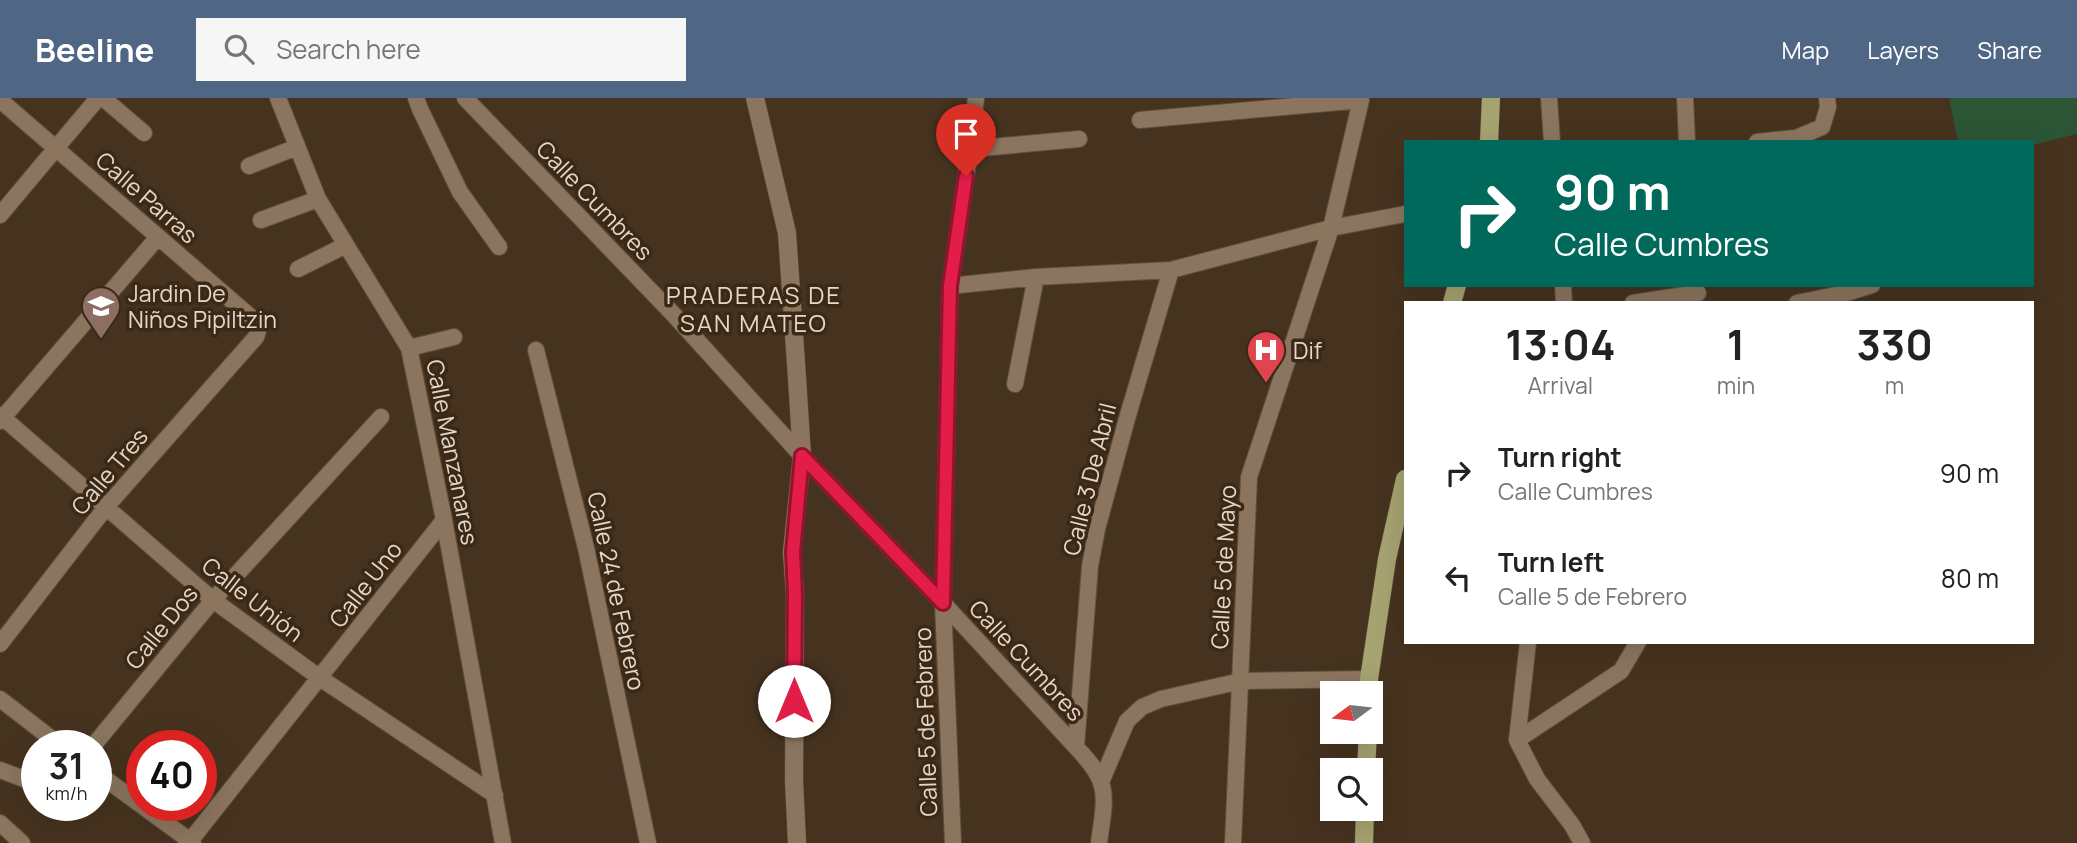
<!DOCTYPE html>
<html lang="en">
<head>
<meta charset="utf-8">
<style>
	:root { --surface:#fff; --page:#f6f6f6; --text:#222; --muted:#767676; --accent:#4f6784 }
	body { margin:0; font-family:Manrope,sans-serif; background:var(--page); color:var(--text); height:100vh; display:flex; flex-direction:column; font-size:26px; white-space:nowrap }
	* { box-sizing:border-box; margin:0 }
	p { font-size:23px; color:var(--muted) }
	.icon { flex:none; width:38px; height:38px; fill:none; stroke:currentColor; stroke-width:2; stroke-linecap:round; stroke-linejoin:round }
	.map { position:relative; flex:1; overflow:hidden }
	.details { position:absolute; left:1404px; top:203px; width:630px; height:343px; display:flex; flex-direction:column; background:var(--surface); border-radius:0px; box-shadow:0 7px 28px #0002 }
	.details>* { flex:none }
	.guide { position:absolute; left:1404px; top:42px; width:630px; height:147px; border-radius:0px; box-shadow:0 7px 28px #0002; background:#00695c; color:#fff; overflow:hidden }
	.needle { width:46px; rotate:255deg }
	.tools { position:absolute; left:1320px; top:583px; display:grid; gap:14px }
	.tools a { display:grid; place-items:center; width:63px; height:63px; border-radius:0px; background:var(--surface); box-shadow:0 7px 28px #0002; font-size:35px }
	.speed { position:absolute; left:21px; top:632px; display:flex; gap:14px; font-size:35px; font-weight:700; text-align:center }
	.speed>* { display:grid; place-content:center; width:91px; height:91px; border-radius:50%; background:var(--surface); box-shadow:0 7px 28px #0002; line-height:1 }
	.speed small { font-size:18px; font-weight:400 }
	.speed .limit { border:10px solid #d22; background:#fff; color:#111 }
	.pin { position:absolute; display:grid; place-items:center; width:60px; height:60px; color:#fff; margin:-72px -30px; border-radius:50% 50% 50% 0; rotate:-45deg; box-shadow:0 0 7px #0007 }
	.pin .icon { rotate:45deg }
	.me { position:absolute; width:77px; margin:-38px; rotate:0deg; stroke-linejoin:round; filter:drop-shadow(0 0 5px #0008) }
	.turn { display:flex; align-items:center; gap:24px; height:147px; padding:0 35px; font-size:32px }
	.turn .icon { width:91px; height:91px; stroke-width:2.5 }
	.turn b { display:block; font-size:49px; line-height:60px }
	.eta { display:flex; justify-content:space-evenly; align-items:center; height:119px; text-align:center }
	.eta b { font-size:42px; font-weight:700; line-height:49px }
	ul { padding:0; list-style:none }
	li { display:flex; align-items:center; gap:21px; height:105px; padding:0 35px }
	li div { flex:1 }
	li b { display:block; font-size:26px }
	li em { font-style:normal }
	header { display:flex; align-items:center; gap:42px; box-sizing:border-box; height:98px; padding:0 35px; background:var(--accent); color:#fff }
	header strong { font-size:33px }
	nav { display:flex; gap:38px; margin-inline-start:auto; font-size:24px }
	.search { width:490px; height:63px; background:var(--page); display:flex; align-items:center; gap:18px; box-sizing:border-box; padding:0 24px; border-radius:0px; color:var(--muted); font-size:26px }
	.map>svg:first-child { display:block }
</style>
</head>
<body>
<header>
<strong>Beeline</strong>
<div class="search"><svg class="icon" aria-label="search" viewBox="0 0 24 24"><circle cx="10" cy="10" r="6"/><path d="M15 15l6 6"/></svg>Search here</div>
<nav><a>Map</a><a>Layers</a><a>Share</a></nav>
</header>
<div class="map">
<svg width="2077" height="745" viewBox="0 0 2077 745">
	<rect width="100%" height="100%" fill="#46331f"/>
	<path fill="#2b5535" d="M1949 0H2077V36L2032 47V44H1958Z"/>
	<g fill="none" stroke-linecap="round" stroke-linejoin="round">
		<g stroke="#5f503d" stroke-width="18">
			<path id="minor" d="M103 0 144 35
				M278 0 318 101 409 250 444 422 503 745
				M416 0 420 11 460 94 499 149
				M465 0 674 217 802 358 943 505 1076 649C1085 659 1095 669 1100 682 1108 700 1101 726 1099 745
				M1549 0 1552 44
				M1685 0 1687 44
				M0 2 260 227 256 239 106 409 0 546
				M1140 22 1361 2 1331 130 1249 379 1233 745
				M1757 44 1796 40 1822 29 1828 9 1827 0
				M970 51 1079 41
				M249 68 297 49
				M0 117 98 0
				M261 122 318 101
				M298 171 346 147
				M1563 187 1564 205
				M950 188 1036 179 1171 172 1331 130 1405 116
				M1633 205 1698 195
				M1797 205 1850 194 1872 187
				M409 250 454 239
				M536 252 586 450 648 745
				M1015 286 1036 179
				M0 317 213 502 320 580 495 697
				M0 323 158 139
				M1528 544 1517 642 1537 681 1572 727 1582 745
				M0 601 61 648
				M1517 642 1621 573 1638 544
				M93 648 213 502 381 319
				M1076 649 1090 468 1097 431 1128 317 1171 172
				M0 672 24 681 37 680
				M96 674 193 745
				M1101 684 1127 623 1142 609 1161 601 1241 583 1369 581
				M0 725 22 745
				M190 743 444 422
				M953 745 943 505 950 188 970 51 976 0"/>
		</g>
		<g stroke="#5f503d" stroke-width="19">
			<path id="tertiary" d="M755 0 787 135 797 280 802 358 792 454 795 497 794 683 797 745"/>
		</g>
		<g stroke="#5f503d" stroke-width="19">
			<path id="primary" d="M1489 44 1491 0
				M1452 205 1457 187
				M1369 595V581L1387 461 1405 381
				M1366 672 1368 634
				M1364 745 1365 710"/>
		</g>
		<use href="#minor" stroke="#8b755e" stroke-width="16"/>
		<use href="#tertiary" stroke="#8b755e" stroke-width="18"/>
		<use href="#primary" stroke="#a5a370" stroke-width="18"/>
	</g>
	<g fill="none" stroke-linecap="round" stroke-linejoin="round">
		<g stroke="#92132f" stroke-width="18">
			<path id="route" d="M794 603 795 497 793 454 802 358 943 505 950 188 966 78"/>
		</g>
		<use href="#route" stroke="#e11d48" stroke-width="12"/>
	</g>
	<defs>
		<g id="school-pin" transform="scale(2.0125)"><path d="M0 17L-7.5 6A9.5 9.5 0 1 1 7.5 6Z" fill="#8d6e63" stroke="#3c2915"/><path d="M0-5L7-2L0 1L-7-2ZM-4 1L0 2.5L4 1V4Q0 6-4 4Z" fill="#fff"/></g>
		<g id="hospital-pin" transform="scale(2.0125)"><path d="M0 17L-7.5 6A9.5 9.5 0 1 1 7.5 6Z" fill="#e0444e" stroke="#3c2915"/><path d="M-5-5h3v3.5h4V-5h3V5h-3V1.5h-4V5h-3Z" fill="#fff"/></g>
	</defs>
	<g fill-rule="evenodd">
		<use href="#school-pin" x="101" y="208"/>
		<use href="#hospital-pin" x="1266" y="252"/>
	</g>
	<g text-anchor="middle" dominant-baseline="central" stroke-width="7" stroke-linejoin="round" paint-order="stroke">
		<g font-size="23" fill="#e3d7ca" stroke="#3c2915">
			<text transform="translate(147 99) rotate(41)">Calle Parras</text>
			<text transform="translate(595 102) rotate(46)">Calle Cumbres</text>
			<text transform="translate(453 354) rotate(79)">Calle Manzanares</text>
			<text transform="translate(109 373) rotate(-50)">Calle Tres</text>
			<text transform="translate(1089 381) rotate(-76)">Calle 3 De Abril</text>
			<text transform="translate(1223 469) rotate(-87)">Calle 5 de Mayo</text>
			<text transform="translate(365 486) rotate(-52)">Calle Uno</text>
			<text transform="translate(617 493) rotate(78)">Calle 24 de Febrero</text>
			<text transform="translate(253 501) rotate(38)">Calle Unión</text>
			<text transform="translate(161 529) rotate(-51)">Calle Dos</text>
			<text transform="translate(1027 562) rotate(47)">Calle Cumbres</text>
			<text transform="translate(925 624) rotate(-92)">Calle 5 de Febrero</text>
		</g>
		<g font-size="23" fill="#e3d7ca" stroke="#3c2915" text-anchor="start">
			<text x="128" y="195">Jardin De<tspan x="128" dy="26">Niños Pipiltzin</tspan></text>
			<text x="1293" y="252">Dif</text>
		</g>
		<g font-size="24" letter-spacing="2" fill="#e3d7ca" stroke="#3c2915">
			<text x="754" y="196">PRADERAS DE<tspan x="754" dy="28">SAN MATEO</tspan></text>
		</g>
	</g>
</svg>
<div class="tools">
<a><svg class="needle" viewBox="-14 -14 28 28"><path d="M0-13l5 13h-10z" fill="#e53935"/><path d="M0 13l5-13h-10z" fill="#767676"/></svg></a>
<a><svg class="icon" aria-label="search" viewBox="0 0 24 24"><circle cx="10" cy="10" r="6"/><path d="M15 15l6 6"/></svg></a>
</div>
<div class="speed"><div>31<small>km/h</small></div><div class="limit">40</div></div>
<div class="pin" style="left:966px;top:78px;background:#d93025"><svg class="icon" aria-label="arrive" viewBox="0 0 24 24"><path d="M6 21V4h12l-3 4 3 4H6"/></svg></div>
<svg class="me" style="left:794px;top:603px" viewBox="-20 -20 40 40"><circle r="19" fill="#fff"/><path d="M0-13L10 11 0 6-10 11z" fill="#e11d48"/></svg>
<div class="guide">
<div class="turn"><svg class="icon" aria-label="right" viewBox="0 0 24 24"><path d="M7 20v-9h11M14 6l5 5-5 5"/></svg><div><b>90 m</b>Calle Cumbres</div></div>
</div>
<section class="details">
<div class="eta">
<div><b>13:04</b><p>Arrival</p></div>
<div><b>1</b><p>min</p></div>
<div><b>330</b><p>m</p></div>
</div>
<ul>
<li><svg class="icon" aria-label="right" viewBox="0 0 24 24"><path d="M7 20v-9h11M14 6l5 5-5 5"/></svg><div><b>Turn right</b><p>Calle Cumbres</p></div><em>90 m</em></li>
<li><svg class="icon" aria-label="left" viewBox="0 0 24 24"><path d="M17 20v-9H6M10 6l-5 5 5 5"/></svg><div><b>Turn left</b><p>Calle 5 de Febrero</p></div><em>80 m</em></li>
</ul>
</section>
</div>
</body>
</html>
